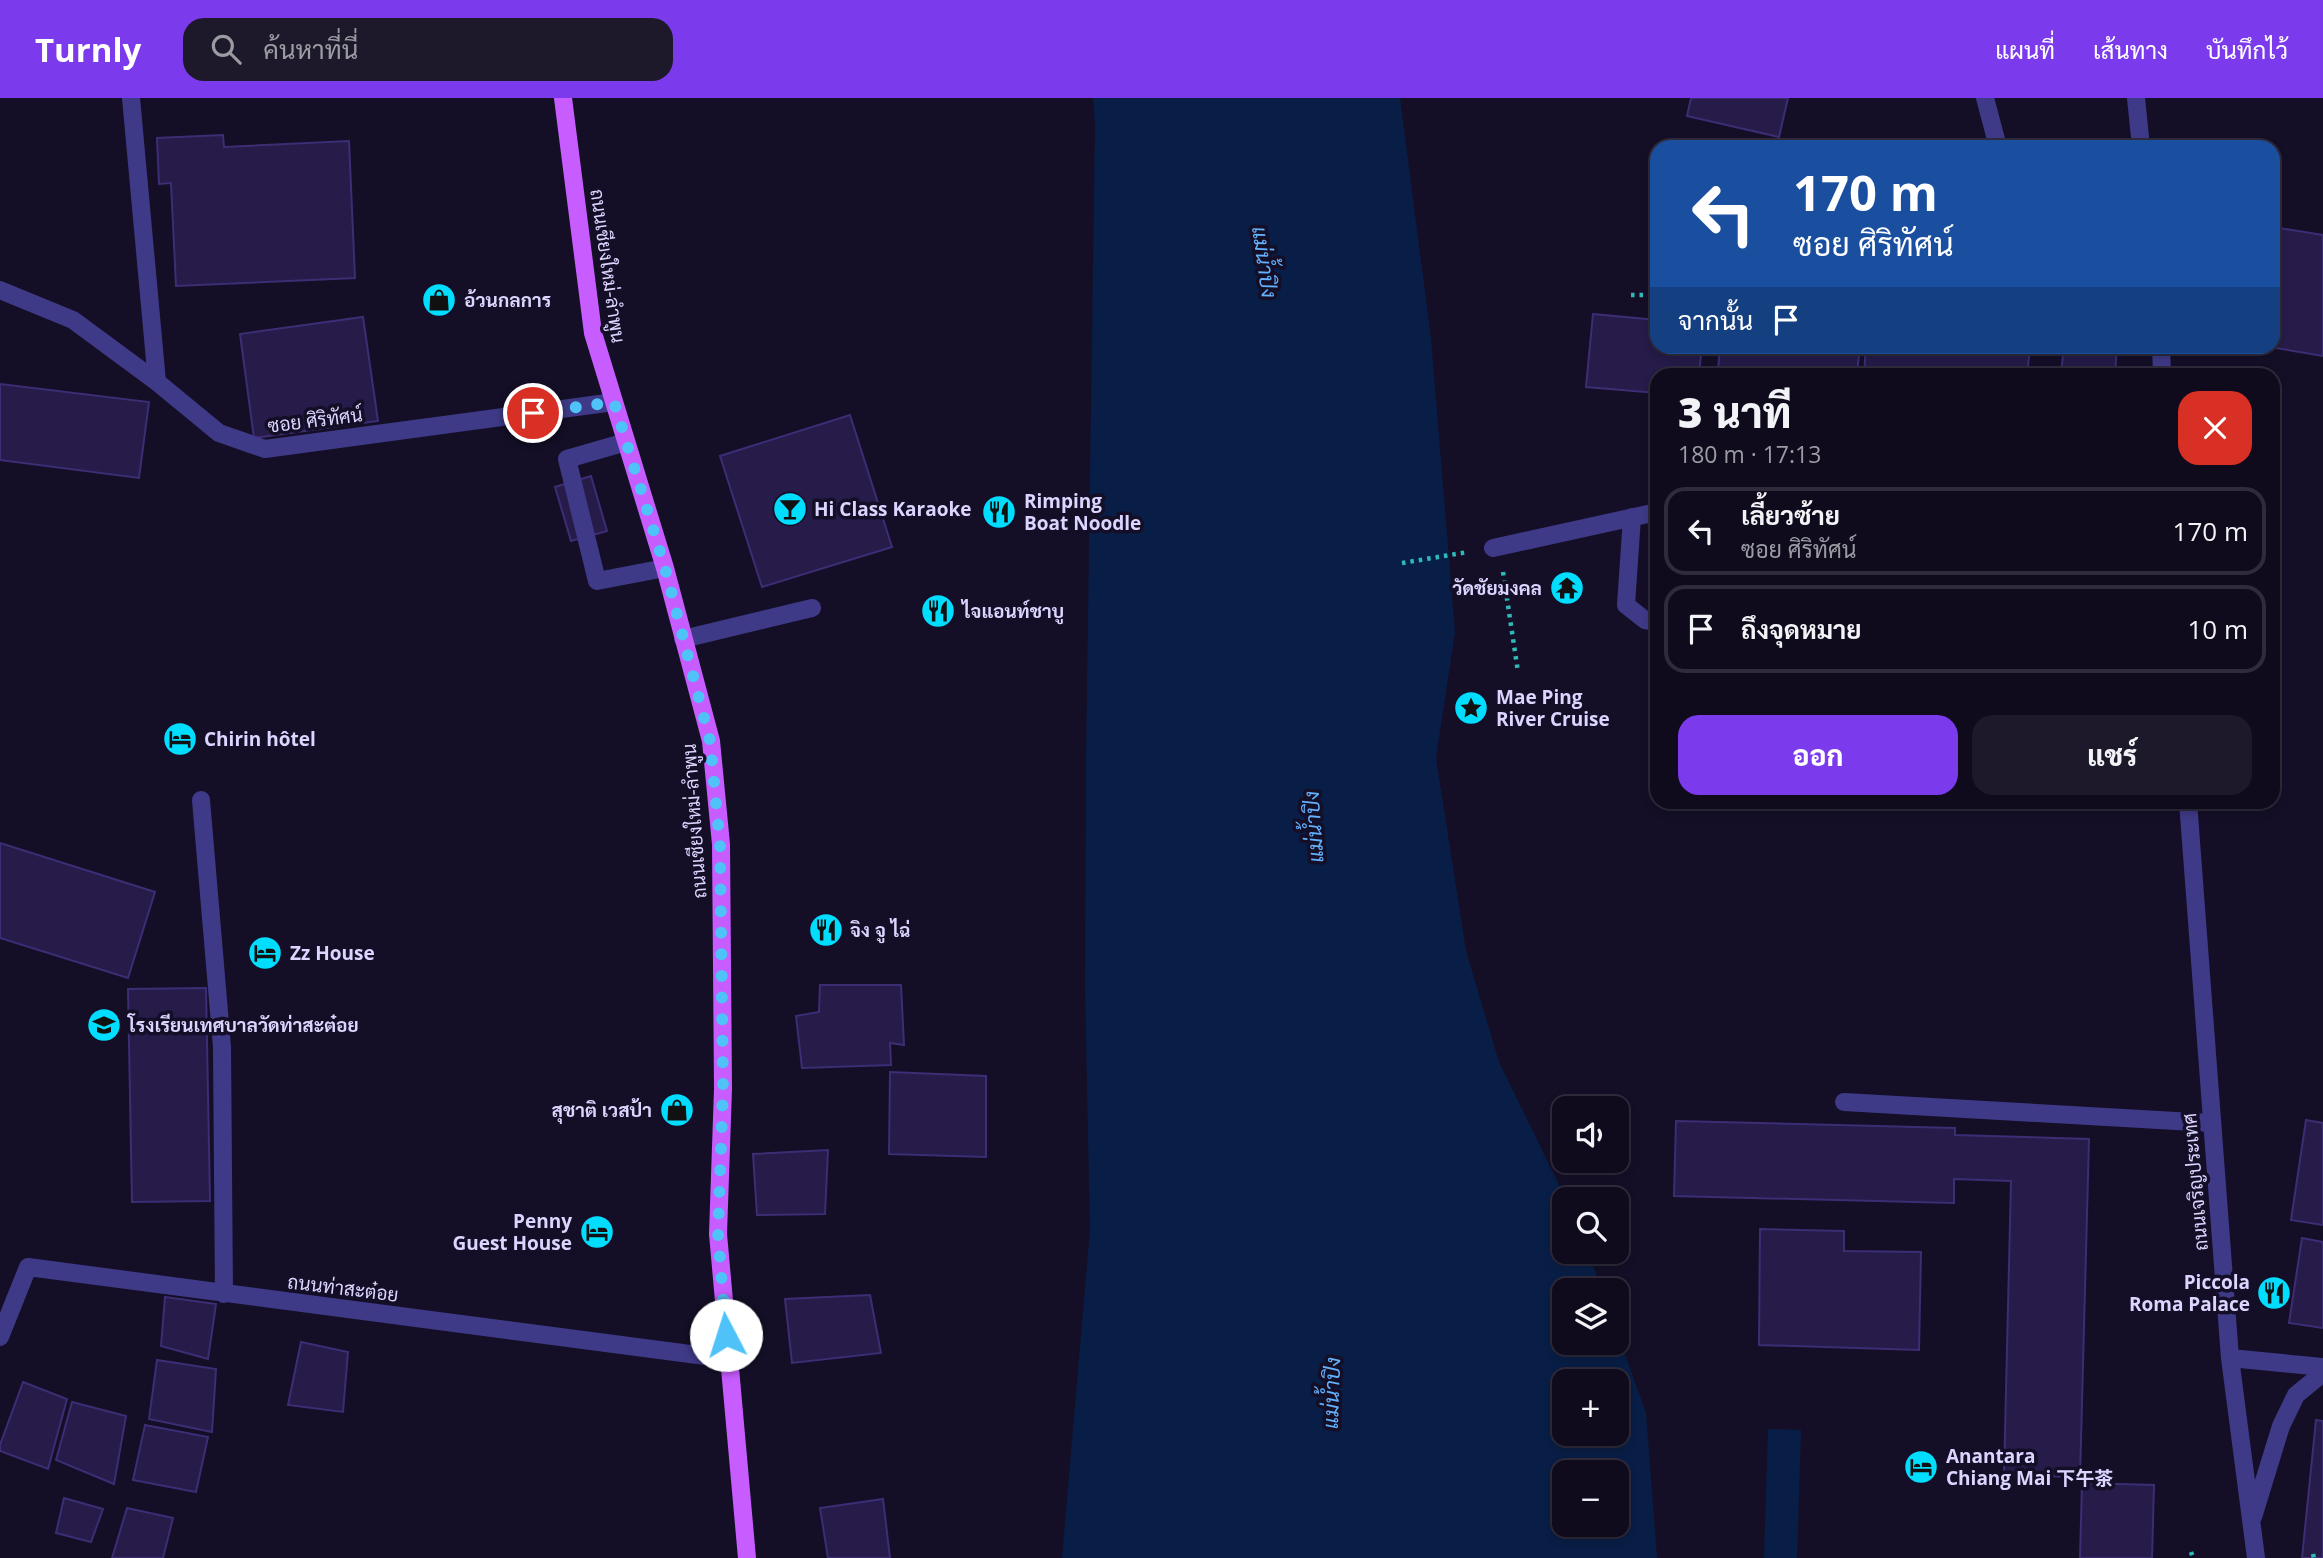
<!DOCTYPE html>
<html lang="th">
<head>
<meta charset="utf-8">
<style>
	:root { --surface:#0f0b1d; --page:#1d192a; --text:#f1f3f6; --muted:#9b9ba4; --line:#2f2b3b; --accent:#7c3aed }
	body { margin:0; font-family:"Open Sans","Noto Sans SC",Sarabun,sans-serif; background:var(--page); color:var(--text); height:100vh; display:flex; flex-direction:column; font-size:26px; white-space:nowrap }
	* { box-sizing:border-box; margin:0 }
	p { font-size:23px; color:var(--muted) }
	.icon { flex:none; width:38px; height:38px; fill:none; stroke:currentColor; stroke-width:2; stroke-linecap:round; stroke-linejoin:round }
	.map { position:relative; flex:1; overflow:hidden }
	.details { position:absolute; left:1650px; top:270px; width:630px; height:441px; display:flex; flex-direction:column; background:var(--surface); border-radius:21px; box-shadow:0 4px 10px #0003,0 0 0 2px var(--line) }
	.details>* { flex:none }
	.hud { position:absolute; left:1650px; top:42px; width:630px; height:214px; border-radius:21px; box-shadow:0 4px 10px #0003,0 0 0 2px var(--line); background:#1a4fa0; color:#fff; overflow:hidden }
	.buttons { position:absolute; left:1552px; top:998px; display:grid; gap:14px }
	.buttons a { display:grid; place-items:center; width:77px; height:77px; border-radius:14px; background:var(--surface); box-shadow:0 4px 10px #0003,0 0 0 2px var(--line); font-size:35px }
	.pin { position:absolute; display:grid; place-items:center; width:60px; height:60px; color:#fff; margin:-30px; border:4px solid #fff; border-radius:50%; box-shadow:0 2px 7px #0007 }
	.me { position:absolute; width:77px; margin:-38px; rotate:355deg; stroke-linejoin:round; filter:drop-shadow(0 0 5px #0008) }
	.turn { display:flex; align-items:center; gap:24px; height:147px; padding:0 28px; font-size:32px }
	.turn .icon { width:91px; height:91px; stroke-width:2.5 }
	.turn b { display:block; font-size:49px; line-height:60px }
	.then { display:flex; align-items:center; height:66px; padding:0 28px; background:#0003; gap:14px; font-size:26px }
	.round { display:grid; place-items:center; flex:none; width:74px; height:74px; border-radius:21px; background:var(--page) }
	.headline { display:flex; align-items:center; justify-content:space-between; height:119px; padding:0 28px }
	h1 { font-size:42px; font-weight:800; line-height:52px }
	.action { display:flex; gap:14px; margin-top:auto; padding:14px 28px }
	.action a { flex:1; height:80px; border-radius:21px; background:var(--accent); color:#fff; font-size:28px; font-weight:800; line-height:80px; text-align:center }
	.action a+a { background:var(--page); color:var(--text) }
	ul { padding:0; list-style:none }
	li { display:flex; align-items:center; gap:21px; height:88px; margin:0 14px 10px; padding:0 14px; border:4px solid var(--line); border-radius:21px }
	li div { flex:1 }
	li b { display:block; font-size:26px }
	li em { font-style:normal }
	header { display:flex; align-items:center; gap:42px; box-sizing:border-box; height:98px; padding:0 35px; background:var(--accent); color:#fff }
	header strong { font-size:33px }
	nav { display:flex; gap:38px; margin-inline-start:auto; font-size:24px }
	.search { width:490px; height:63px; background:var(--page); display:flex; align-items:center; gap:18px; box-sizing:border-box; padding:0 24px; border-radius:21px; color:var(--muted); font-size:26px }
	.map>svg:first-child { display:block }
</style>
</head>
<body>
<header>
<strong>Turnly</strong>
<div class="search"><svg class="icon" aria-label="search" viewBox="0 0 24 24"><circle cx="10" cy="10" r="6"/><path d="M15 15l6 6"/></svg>ค้นหาที่นี่</div>
<nav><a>แผนที่</a><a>เส้นทาง</a><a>บันทึกไว้</a></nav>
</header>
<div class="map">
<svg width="2323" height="1460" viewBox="0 0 2323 1460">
	<rect width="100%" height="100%" fill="#140f27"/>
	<path fill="#091e46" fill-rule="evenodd" d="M1093 0H1400L1431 241 1455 534 1436 660 1466 853 1499 964 1566 1101 1564 1153H1588L1602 1192H1564V1244H1617V1234L1646 1315 1657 1460H1062L1090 1132 1085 892 1086 662 1095 27ZM1564 1283H1617V1335H1564ZM1564 1374H1617V1426H1564Z
		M1768 1331 1801 1332 1797 1460H1764Z"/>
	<path fill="#261b49" stroke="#3d2d75" stroke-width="2" d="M1691 0H1788L1779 39 1687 18Z
		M223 37 224 49 349 43 355 180 176 188 171 85 159 86 157 40Z
		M2273 129 2323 137V258L2264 248H2273Z
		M1593 216 1657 222V248H1702L1699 276H1657V295L1586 289Z
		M363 219 378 323 254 340 240 236Z
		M1720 248H1860L1857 276H1749L1718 273Z
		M1866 248H2016L2030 250 2027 276H1864Z
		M2064 248H2117L2115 276H2061Z
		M0 286 149 304 139 380 0 362Z
		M850 317 892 449 762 489 720 358Z
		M591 378 607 433 571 443 555 389Z
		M0 745 155 794 128 880 0 840Z
		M820 887H901L904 947 890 945 891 967 802 970 796 918 819 914Z
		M206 890 210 1103 132 1104 128 891Z
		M890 974 986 978V1059L889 1056Z
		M2306 1022 2323 1025V1127L2291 1122Z
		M1676 1023 1955 1030V1037L2089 1041 2080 1379 2004 1377 2011 1083 1954 1081V1105L1674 1098Z
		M828 1052 825 1116 757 1117 753 1056Z
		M1760 1131 1844 1133V1153L1921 1154 1919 1252 1759 1247Z
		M2302 1140 2323 1144V1230L2289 1225Z
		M870 1197 881 1255 792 1265 785 1201Z
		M165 1199 216 1206 208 1261 161 1248Z
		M301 1244 348 1254 343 1314 288 1307Z
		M157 1262 216 1271 212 1334 149 1321Z
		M23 1284 67 1301 48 1371 0 1353V1347Z
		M72 1304 126 1318 114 1386 56 1362Z
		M2316 1322 2323 1323V1460H2302Z
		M145 1327 208 1339 196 1394 133 1382Z
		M2082 1385 2154 1387 2152 1460H2080Z
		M64 1400 103 1411 91 1444 56 1435Z
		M883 1401 890 1460H828L820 1410Z
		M127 1410 173 1420 163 1460H112Z"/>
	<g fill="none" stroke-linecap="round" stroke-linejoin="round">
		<path stroke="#2ebbb7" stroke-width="4.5" stroke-dasharray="3.5 5" stroke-linecap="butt" d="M1631 197H1657
			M1402 465 1468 454
			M1503 474 1518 574
			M2191 1454 2193 1460
			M2313 1456 2314 1460"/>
		<path stroke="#3f3a87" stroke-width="18" d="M131 0 157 284 219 335 265 351 614 304
			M1985 0 1998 49
			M2136 0 2141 49
			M0 192 73 222 157 284
			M2161 248 2162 276
			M626 344 567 361 597 483 665 470
			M1632 419 1626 507 1645 522 1657 524
			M1493 450 1657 414
			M683 541 812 510
			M201 702 222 949 224 1196
			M2188 704 2230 1260 2256 1460
			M1844 1004 2211 1025
			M0 1239 28 1169 728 1261
			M2230 1260 2323 1269
			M2253 1419 2281 1328 2296 1297 2323 1275"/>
		<path stroke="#c75cff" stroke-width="18" d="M563 0 593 235 665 470 711 643 721 746 723 991 718 1136 747 1460"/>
	</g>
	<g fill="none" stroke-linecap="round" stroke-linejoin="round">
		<path stroke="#4fc3f7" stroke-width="12" stroke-dasharray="0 21.6" d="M533 315 614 304 665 470 710 643 720 746 723 990 718 1136 726 1237"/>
	</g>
	<defs>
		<g id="shop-disc" transform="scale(1.75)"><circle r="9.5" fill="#01ddff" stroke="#140f27"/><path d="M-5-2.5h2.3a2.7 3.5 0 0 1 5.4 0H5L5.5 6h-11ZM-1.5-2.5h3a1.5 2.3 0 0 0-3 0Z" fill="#111"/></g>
		<g id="bar-disc" transform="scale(1.75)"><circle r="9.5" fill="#01ddff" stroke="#140f27"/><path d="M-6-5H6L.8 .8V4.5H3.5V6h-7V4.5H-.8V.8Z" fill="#111"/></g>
		<g id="restaurant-disc" transform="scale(1.75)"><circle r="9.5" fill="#01ddff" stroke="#140f27"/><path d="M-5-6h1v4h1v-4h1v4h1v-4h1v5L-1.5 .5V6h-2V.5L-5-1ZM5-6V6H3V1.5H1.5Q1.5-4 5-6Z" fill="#111"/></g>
		<g id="temple-disc" transform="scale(1.75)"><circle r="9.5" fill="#01ddff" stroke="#140f27"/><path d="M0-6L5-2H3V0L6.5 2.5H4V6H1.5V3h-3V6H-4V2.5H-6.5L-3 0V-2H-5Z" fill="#111"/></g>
		<g id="sight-disc" transform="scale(1.75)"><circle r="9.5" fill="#01ddff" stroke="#140f27"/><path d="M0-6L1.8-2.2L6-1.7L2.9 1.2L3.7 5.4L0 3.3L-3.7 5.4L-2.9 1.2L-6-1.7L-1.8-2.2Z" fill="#111"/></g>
		<g id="hotel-disc" transform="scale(1.75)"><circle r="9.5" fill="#01ddff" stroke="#140f27"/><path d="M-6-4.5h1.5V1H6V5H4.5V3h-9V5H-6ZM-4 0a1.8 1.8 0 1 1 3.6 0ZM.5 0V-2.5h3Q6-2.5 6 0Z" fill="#111"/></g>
		<g id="school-disc" transform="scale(1.75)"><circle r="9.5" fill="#01ddff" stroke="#140f27"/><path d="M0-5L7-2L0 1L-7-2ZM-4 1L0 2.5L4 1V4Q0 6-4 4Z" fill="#111"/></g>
	</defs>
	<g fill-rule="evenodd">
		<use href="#shop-disc" x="439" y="202"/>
		<use href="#bar-disc" x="790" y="411"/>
		<use href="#restaurant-disc" x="999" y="414"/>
		<use href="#temple-disc" x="1567" y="490"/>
		<use href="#restaurant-disc" x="938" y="513"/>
		<use href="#sight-disc" x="1471" y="610"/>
		<use href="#hotel-disc" x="180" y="641"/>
		<use href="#restaurant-disc" x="826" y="832"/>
		<use href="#hotel-disc" x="265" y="855"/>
		<use href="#school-disc" x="104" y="927"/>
		<use href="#shop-disc" x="677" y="1012"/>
		<use href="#hotel-disc" x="597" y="1134"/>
		<use href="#restaurant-disc" x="2274" y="1195"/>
		<use href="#hotel-disc" x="1921" y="1369"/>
	</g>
	<g text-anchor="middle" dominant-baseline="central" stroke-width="7" stroke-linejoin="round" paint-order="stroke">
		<g font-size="19" fill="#dcd5ff" stroke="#140f27">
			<text transform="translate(608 168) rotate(82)">ถนนเชียงใหม่-ลำพูน</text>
			<text transform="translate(315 322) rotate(-7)">ซอย ศิริทัศน์</text>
			<text transform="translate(694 723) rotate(-94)">ถนนเชียงใหม่-ลำพูน</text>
			<text transform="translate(2195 1084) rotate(-95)">ถนนเจริญประเทศ</text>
			<text transform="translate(343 1190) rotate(7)">ถนนท่าสะต๋อย</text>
		</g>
		<g font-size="19" font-weight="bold" fill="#dcd5ff" stroke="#140f27" text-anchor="start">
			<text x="464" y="202">อ้วนกลการ</text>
			<text x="1024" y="403">Rimping<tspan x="1024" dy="22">Boat Noodle</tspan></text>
			<text x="814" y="411">Hi Class Karaoke</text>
			<text x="1542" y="490" text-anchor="end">วัดชัยมงคล</text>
			<text x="962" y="513">ไจแอนท์ชาบู</text>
			<text x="1496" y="599">Mae Ping<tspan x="1496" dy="22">River Cruise</tspan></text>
			<text x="204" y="641">Chirin hôtel</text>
			<text x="850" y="832">จิง จู ไฉ่</text>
			<text x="290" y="855">Zz House</text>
			<text x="128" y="927">โรงเรียนเทศบาลวัดท่าสะต๋อย</text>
			<text x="652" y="1012" text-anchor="end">สุชาติ เวสป้า</text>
			<text x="572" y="1123" text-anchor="end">Penny<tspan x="572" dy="22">Guest House</tspan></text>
			<text x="2250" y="1184" text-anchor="end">Piccola<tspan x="2250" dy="22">Roma Palace</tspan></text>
			<text x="1946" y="1358">Anantara<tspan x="1946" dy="22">Chiang Mai 下午茶</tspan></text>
		</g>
		<g font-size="21" font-style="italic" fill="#63b2ff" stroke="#140f27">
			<text transform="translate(1265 164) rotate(82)">แม่น้ำปิง</text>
			<text transform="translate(1313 729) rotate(-94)">แม่น้ำปิง</text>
			<text transform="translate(1331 1295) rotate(-88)">แม่น้ำปิง</text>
		</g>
	</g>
</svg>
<div class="buttons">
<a><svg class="icon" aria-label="sound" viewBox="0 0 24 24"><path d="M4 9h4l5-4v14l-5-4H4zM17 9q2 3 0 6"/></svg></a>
<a><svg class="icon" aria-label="search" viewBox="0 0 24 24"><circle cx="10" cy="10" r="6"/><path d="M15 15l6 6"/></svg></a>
<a><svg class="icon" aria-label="layers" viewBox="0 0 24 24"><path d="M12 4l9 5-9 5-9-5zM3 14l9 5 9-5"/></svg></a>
<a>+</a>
<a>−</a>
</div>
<div class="pin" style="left:533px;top:315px;background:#d93025"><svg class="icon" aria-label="arrive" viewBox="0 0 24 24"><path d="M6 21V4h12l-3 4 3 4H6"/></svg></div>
<svg class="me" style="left:726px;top:1237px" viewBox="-20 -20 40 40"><circle r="19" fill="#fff"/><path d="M0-13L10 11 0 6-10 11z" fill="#4fc3f7"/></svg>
<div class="hud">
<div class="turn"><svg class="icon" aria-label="left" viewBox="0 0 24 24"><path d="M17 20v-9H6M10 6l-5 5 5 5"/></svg><div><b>170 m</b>ซอย ศิริทัศน์</div></div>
<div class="then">จากนั้น<svg class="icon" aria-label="arrive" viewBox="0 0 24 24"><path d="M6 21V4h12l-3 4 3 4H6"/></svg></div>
</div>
<section class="details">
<div class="headline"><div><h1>3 นาที</h1><p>180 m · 17:13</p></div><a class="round" style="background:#d93025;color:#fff"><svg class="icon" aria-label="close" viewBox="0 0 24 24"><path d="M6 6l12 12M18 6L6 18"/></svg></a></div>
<ul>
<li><svg class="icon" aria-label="left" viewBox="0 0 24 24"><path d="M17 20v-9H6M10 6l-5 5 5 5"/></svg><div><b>เลี้ยวซ้าย</b><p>ซอย ศิริทัศน์</p></div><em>170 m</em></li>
<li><svg class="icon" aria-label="arrive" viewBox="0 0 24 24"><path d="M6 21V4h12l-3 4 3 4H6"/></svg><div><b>ถึงจุดหมาย</b></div><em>10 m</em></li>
</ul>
<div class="action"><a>ออก</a><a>แชร์</a></div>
</section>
</div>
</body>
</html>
